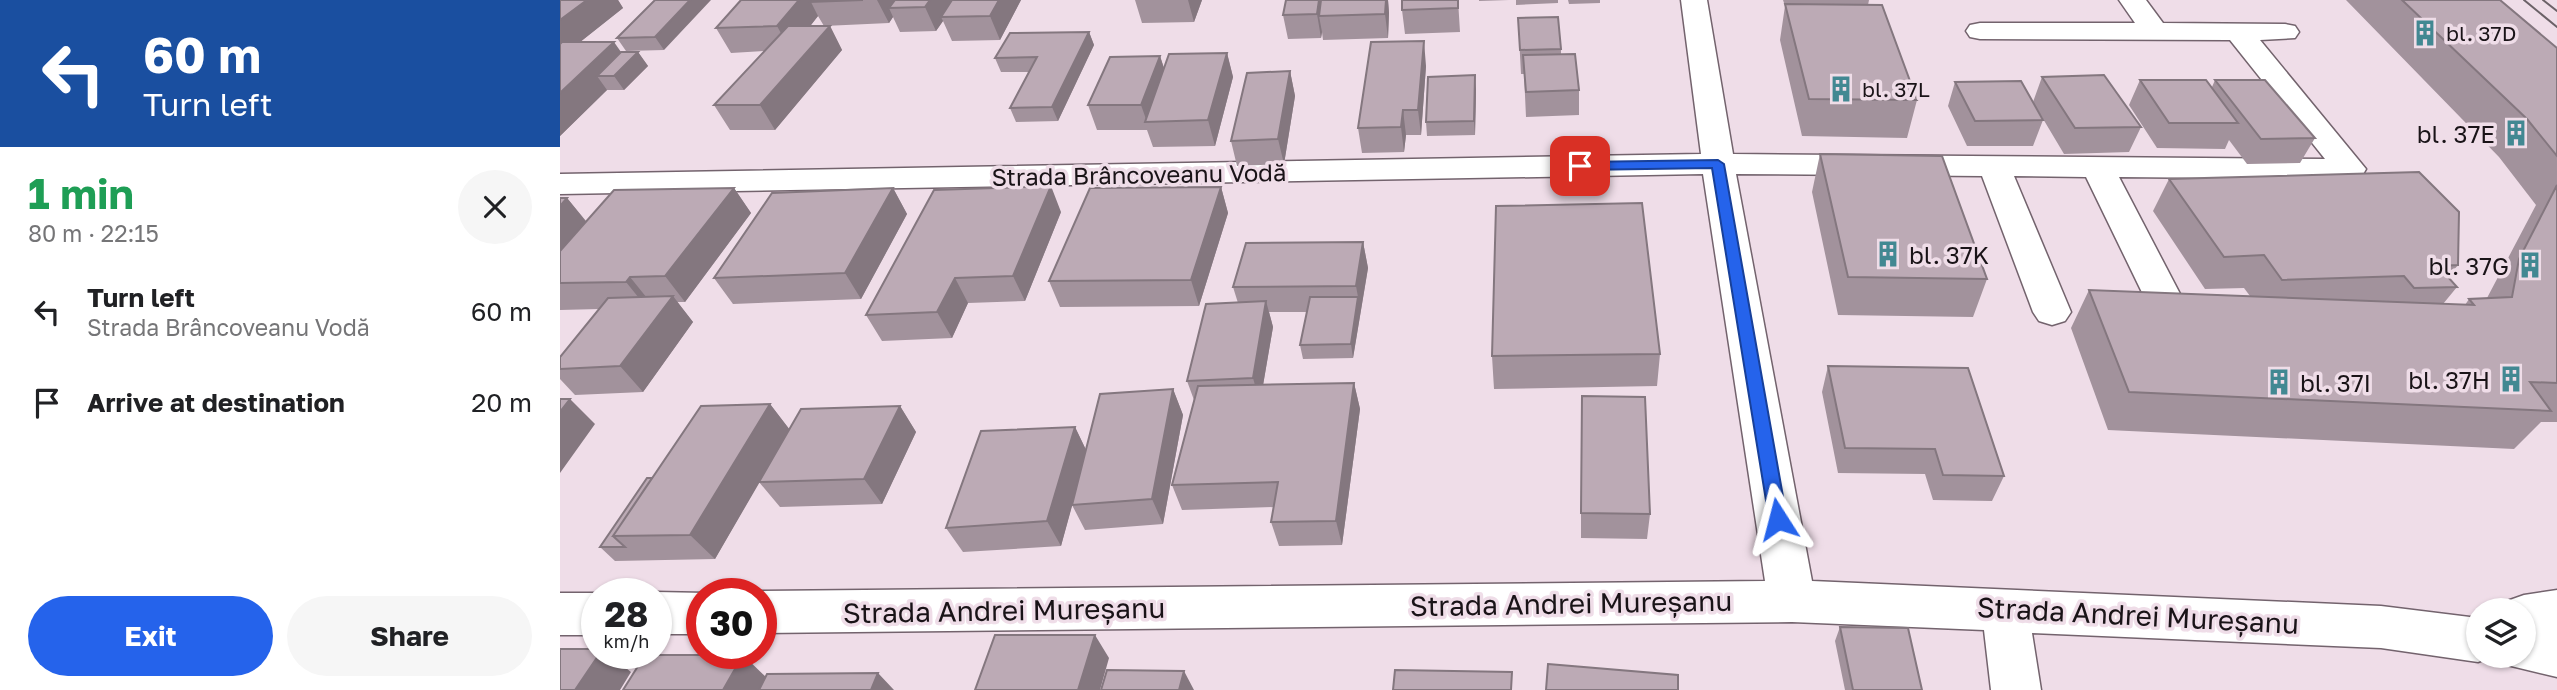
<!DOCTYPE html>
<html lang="en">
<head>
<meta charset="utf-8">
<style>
	:root { --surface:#fff; --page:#f6f6f6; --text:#202124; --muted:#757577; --accent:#2563eb }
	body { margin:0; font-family:"Golos Text",sans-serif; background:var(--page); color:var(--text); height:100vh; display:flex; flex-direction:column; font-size:26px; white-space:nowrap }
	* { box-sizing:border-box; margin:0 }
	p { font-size:23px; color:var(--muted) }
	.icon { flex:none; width:38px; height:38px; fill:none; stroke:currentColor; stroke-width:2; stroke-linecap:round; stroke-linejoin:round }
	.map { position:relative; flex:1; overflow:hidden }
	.side { display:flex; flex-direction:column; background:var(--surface); width:560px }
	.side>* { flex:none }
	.hud { background:#1a4fa0; color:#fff; overflow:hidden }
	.fabs { position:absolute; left:1906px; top:598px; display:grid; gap:14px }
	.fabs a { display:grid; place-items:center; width:70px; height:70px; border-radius:50%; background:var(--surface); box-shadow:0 2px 5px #0004; font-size:35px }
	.speed { position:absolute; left:21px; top:578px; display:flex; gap:14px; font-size:35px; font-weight:700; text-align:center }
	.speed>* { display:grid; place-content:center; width:91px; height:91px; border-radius:50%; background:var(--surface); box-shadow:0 2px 5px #0004; line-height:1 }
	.speed small { font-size:18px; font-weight:400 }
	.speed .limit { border:10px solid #d22; background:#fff; color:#111 }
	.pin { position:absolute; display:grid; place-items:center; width:60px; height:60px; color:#fff; margin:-30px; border-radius:14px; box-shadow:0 4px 10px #0006 }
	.me { position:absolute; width:77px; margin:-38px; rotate:351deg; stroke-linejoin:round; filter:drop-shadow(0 0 5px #0008) }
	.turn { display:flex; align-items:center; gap:24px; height:147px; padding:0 28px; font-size:32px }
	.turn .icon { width:91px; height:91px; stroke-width:2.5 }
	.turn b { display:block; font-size:49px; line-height:60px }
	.round { display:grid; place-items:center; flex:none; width:74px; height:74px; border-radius:37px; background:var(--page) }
	.summary { display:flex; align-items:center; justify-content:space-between; height:119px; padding:0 28px }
	h1 { font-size:42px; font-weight:700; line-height:52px; color:#1e9e55 }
	.primary-button { display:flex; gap:14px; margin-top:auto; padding:14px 28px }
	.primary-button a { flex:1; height:80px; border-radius:42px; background:var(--accent); color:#fff; font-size:28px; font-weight:700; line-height:80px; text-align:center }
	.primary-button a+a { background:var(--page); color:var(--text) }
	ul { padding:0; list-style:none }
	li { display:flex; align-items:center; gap:21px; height:91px; padding:0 28px }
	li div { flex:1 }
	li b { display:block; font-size:26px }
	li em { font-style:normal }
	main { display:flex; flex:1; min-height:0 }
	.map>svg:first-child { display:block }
</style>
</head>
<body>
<main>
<section class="side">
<div class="hud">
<div class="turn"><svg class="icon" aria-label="left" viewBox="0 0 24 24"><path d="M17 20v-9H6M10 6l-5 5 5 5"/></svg><div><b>60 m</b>Turn left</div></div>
</div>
<div class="summary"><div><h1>1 min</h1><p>80 m · 22:15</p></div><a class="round"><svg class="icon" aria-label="close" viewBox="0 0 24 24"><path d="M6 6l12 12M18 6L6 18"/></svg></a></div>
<ul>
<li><svg class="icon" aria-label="left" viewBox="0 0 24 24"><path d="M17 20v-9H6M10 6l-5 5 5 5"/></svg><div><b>Turn left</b><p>Strada Brâncoveanu Vodă</p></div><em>60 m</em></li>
<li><svg class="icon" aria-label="arrive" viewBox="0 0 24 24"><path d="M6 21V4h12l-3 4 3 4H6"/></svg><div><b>Arrive at destination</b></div><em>20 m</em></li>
</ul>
<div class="primary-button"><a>Exit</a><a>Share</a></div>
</section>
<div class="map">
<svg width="1997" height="690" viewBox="0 0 1997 690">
	<rect width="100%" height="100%" fill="#efdde8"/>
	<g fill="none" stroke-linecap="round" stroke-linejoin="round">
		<g stroke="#73636d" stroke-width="3">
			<path id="minor" d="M1121 0H1147L1173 154 1765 159 1670 40 1420 39 1410 37 1406 31 1410 25 1420 23H1575L1559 0H1586L1603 23 1725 24 1735 26 1739 32 1735 38 1700 40 1806 169 1802 176 1790 179 1559 177 1630 313 1624 322 1611 326 1598 322 1592 313 1526 177 1454 176 1511 312 1505 321 1492 325 1479 321 1473 312 1422 176 1176 174 1252 581 1821 606 1918 618V656H1933L1918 662 1821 648 1472 633 1481 690H1431L1424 630 1232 622 201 633V593H195L201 591 1205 581 1143 174 0 194V174L1141 154Z
				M1997 590V677L1947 665 1943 656H1964V611H1943L1947 601 1964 595Z
				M96 592 146 593H142V634H96V593H92Z
				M0 593H38L37 635H0Z"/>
		</g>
		<use href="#minor" fill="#fff" fill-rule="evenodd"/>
		<path stroke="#6b6167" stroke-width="2" d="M1964 0 1997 27
			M1983 0 1997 11"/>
	</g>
	<path fill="#a2929c" d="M0 0H58L63 8 20 42 61 52H78L88 66 64 90H47L0 136Z
		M95 0 104 50 66 51 57 38Z
		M181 0H461L440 40 392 41 383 21 376 31 340 32 333 17 329 23 264 26 258 16 250 26H270L282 50 215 130H170L154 105 204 51 171 53 156 28Z
		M575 0H642L634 22 582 23Z
		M726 0H828L829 13 828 38 763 40 762 32 761 38 728 39 723 15Z
		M898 0 900 32 845 34 842 10Z
		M919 0H949L919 1Z
		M956 0H998V3L956 5Z
		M1008 0H1040V3L1009 4Z
		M1223 0H1309L1308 5 1357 100 1347 138 1242 136 1220 40 1225 6Z
		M1786 0H1940L1997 48V422H1981L1954 449 1548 430 1511 328 1529 290 1690 296 1684 288 1645 289 1593 211 1609 179 1898 265 1888 277 1897 287 1883 304 1905 305 1909 299 1927 298 1976 205 1939 157Z
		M958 18 1001 49V54L1019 90V115L966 117 964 74H961Z
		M529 32 534 45 498 121 456 122 450 108 469 72H441L435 58Z
		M667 53 673 77 655 146 593 147 587 130H537L528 105 600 56 604 68Z
		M866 66 861 135H846L844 152 802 153 798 128Z
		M730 71 735 96 724 164 677 166 671 141Z
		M1482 77 1581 127 1569 152 1504 154 1473 102Z
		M1580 80 1652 87 1655 80 1755 138 1740 163 1687 164 1669 140 1665 149 1597 148 1569 105Z
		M1395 82 1483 120 1473 146H1407L1388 106Z
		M916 89 915 135 867 136 866 122Z
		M1260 154 1427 279 1413 317 1278 315 1252 192Z
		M661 187 668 213 639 306 500 307 489 281Z
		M174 188 191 213 125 302H117L133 322 83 392 15 395 0 379V357L39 309 0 310V198H7L26 221Z
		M333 188 347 214 301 299 173 304 154 278Z
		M501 212 465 301 408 303 392 338 322 341 306 315Z
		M803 242 808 268 793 358 743 359 740 345 747 312H709L713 327 703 385 794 383 800 409 782 545 719 546 711 522 714 507 622 510 612 485 634 400 627 381 678 303 673 287Z
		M1100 354 1097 386 934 389 932 356Z
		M1268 366 1444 476 1432 501 1373 500 1365 474 1278 473 1262 392Z
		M613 389 623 415 603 524 525 530 512 505 501 546 403 552 386 528 515 427 526 450Z
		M210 404 229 429 340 406 356 432 322 504 220 507 199 482 155 559 55 561 40 547 92 478Z
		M1021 422 1090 514 1087 539 1021 538Z
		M1280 627 1362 690H1285L1275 641Z"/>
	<path fill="#84777f" d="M27 0H58L63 8 0 58V20Z
		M130 0H151L104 50 95 37Z
		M239 0H271L251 2 258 16 231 51 217 26Z
		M317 0H344L329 8 333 17 329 23Z
		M370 0H396L381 17 383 21 376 31 365 7Z
		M439 0H461L440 40 430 16Z
		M628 0H642L634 22Z
		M759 0H766L759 16 762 32 761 38 757 14Z
		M826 0H828L829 13 828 38 825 14Z
		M270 26 282 50 215 130 200 105Z
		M529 32 534 45 498 121 492 107Z
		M864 41 866 66 861 135 858 110Z
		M54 42 68 62 78 52 88 66 64 90 54 76H37L47 90 0 136V93Z
		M667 53 673 77 655 146 648 120Z
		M600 56 608 81 587 122 581 105Z
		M730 71 735 96 724 164 718 139Z
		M915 75 916 89 915 135 914 121Z
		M843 110 846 135 844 152 841 127Z
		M491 186 501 212 465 301 453 276Z
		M661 187 668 213 639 306 631 280Z
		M174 188 191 213 125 302 105 276Z
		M333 188 347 214 301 299 285 273Z
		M7 198 28 224 0 255V206Z
		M803 242 808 268 793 358 791 344 798 297 796 286Z
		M70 277 91 303 87 308 66 282Z
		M395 278 408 303 392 338 377 312Z
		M113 296 133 322 83 392 60 366Z
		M706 301 713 327 700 403 693 378Z
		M794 383 800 409 782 545 776 521Z
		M613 389 623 415 603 524 592 499Z
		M10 399 35 424 0 473V412Z
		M210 404 230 430 155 559 130 535Z
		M340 406 356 432 322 504 304 479Z
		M515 427 527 452 501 546 487 521Z
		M535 635 549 658 540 690H518Z
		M40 653H47L71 672 60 690H15Z
		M183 655 207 678 201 690H163Z
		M624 671 634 690H619Z
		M318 673 334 690H311Z"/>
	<path fill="#bcaab5" stroke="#84777f" stroke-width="2" d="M0 0H27L0 20Z
		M95 0H130L95 37 57 38Z
		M181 0H239L217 26 156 28Z
		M253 0H303L251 2Z
		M335 0H370L365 7 329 8Z
		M392 0H439L430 16 381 17Z
		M726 0H759L757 14 723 15Z
		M761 0H826L825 14 759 16Z
		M842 0H898V8L842 10Z
		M1842 0H1940L1997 48V156L1967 119Z
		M1225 4 1322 5 1357 100 1249 99Z
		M998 17 1001 49 960 50 958 18Z
		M228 26H270L200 105H154Z
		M529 32 492 107 450 108 477 57 435 58 450 33Z
		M864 41 858 110H843L841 127 798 128 811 42Z
		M2 42H54L0 93V44Z
		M61 52H78L54 76H37Z
		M667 53 648 120 585 122 609 54Z
		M1015 54 1019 90 966 92 963 55Z
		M600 56 581 105H528L550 57Z
		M730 71 718 139 671 141 687 73Z
		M915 75 914 121 866 122 868 77Z
		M1544 75 1581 127 1515 128 1482 77Z
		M1580 80H1646L1678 123H1609Z
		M1655 80H1705L1755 138 1701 139Z
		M1461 81 1483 120 1415 121 1395 82Z
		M1260 154 1382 156 1427 279 1288 277Z
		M1859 172 1899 212 1898 265 1878 266 1897 287 1854 288 1844 276 1722 280 1704 255 1664 257 1609 179Z
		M1997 185V383L1970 382 1991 411 1569 392 1529 290 1914 305 1909 299 1952 297 1959 259Z
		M491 186 453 276 395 278 377 312 306 315 374 190Z
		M661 187 631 280 489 281 530 188Z
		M174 188 105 276 70 277 66 282 0 283V251L54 190Z
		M333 188 285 273 154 278 212 193Z
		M0 198H7L0 206Z
		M1082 203 1100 354 932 356 936 206Z
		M803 242 796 286 673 287 686 243Z
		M113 296 60 366 0 369V357L48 298Z
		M750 297H798L791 344 740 345Z
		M706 301 693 378 627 381 646 304Z
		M1268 366 1408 368 1444 476 1383 475 1375 449 1285 448Z
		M794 383 776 521 711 522 718 482 612 485 638 386Z
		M613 389 592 499 512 505 540 394Z
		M1022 396 1085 397 1090 514 1021 513Z
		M0 399H10L0 412Z
		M210 404 130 535 53 536 141 406Z
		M340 406 304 479 199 482 241 409Z
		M515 427 487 521 386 528 421 431Z
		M87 478H92L53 536 65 547H40Z
		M1280 627 1348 628 1362 690H1293Z
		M435 635H535L518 690H415Z
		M0 649H37V653H40L15 690H0Z
		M85 655H183L163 690H63Z
		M988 664 1118 675V690H986Z
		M547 670 624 671 619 690H541Z
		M835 670 952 672 951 690H833Z
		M318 673 311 690H199L207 674Z"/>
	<path fill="#2563eb" stroke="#184099" stroke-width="2" d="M1158 160 1164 164 1227 519 1225 524 1218 527 1212 524 1209 519 1152 168 1020 170 1013 166 1020 162Z"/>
	<defs>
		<g id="building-bare" transform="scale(2.1)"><path d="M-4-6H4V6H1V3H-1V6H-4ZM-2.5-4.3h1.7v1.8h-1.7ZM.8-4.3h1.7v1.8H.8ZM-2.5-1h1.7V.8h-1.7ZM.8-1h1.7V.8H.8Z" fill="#428892" stroke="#efdde8" stroke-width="2.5" paint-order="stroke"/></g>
	</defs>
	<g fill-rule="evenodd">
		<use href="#building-bare" x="1865" y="33"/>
		<use href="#building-bare" x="1281" y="89"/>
		<use href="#building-bare" x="1956" y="133"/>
		<use href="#building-bare" x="1328" y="254"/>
		<use href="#building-bare" x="1970" y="265"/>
		<use href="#building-bare" x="1951" y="379"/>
		<use href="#building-bare" x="1719" y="382"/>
	</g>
	<g text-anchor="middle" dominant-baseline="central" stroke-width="7" stroke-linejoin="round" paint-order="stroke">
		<g font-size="21" fill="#191317" stroke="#efdde8" text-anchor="start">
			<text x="1886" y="33">bl. 37D</text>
			<text x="1302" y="89">bl. 37L</text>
		</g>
		<g font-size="24" fill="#191317" stroke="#efdde8" text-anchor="end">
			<text x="1935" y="133">bl. 37E</text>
			<text x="1349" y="254" text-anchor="start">bl. 37K</text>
			<text x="1949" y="265">bl. 37G</text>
			<text x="1930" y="379">bl. 37H</text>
			<text x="1740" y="382" text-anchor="start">bl. 37I</text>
		</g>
		<g font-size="24" fill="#191317" stroke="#efdde8">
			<text transform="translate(579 174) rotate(-1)">Strada Brâncoveanu Vodă</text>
		</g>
		<g font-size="28" fill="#191317" stroke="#efdde8">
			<text transform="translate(1011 603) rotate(-1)">Strada Andrei Mureșanu</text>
			<text transform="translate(444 610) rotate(-1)">Strada Andrei Mureșanu</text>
			<text transform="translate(1578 615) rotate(3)">Strada Andrei Mureșanu</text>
		</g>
	</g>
</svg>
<div class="fabs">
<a><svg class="icon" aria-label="layers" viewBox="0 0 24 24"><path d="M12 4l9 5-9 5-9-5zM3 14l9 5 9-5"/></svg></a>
</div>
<div class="speed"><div>28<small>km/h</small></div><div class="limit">30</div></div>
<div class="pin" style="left:1020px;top:166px;background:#d93025"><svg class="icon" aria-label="arrive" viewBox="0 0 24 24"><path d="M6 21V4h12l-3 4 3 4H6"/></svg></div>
<svg class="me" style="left:1218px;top:519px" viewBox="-20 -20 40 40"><path d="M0-17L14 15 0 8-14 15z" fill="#2563eb" stroke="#fff" stroke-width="4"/></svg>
</div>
</main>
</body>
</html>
